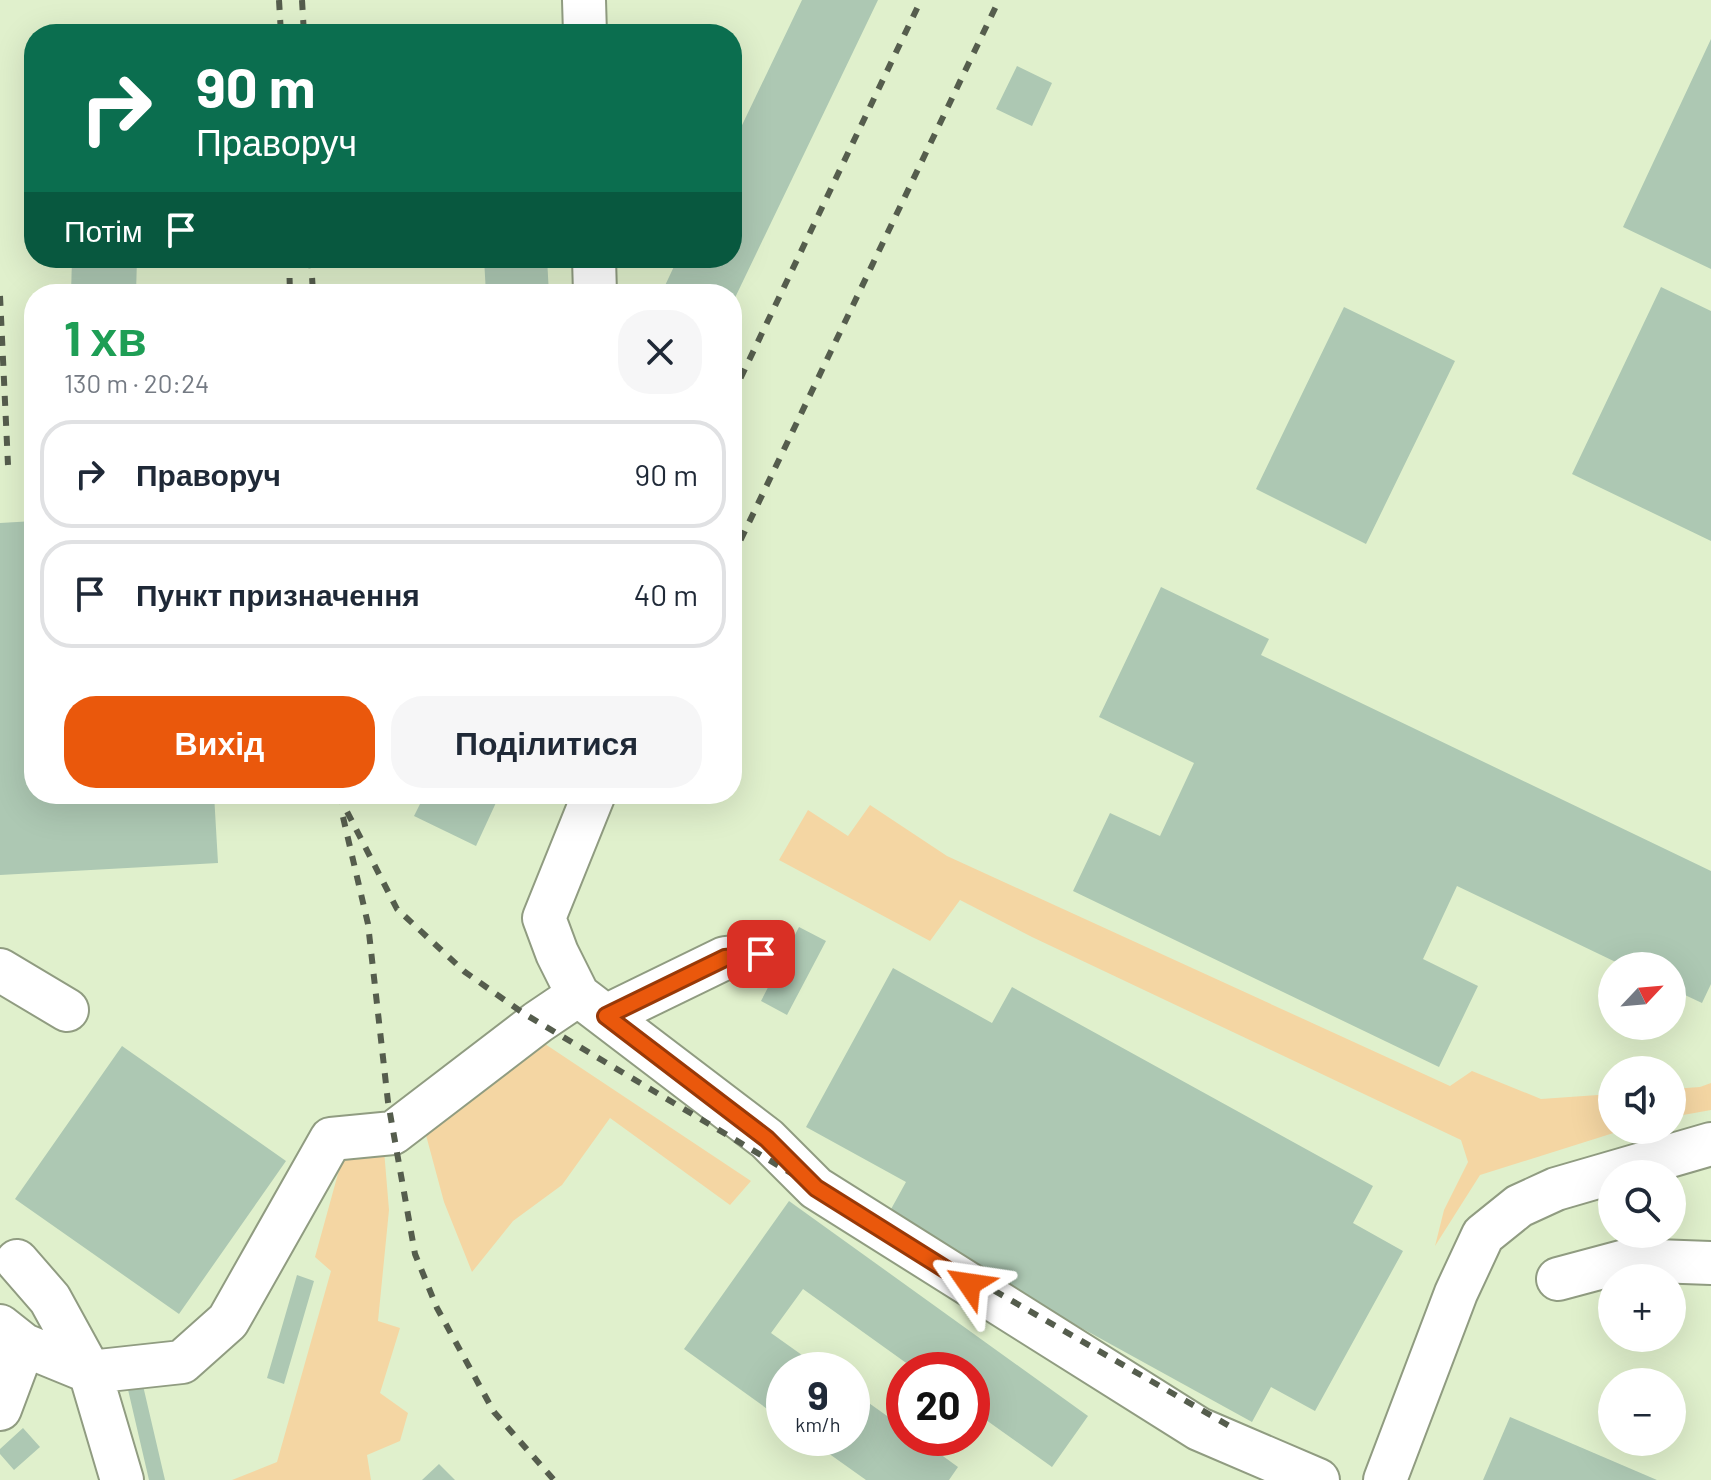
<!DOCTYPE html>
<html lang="uk">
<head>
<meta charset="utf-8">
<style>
	:root { --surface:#fff; --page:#f6f6f7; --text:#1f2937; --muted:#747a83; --line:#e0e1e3; --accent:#ea580c }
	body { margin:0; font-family:Barlow,sans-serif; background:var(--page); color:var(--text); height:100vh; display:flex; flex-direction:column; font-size:30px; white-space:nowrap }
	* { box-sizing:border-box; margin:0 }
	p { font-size:26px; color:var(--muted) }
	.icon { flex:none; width:44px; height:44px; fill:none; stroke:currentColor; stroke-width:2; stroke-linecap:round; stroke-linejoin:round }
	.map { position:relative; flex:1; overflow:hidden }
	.drawer { position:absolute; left:24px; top:284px; width:718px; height:520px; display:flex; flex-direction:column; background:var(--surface); border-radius:32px; box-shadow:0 8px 32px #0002 }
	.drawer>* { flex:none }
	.top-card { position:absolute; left:24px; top:24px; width:718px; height:244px; border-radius:32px; box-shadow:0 8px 32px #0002; background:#0b6e4f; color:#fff; overflow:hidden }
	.needle { width:52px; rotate:64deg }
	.fabs { position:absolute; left:1598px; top:952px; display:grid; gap:16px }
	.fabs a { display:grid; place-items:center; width:88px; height:88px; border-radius:50%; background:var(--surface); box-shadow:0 8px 32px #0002; font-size:40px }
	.speed { position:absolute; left:766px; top:1352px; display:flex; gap:16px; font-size:40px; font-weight:700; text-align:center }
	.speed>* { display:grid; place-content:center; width:104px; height:104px; border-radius:50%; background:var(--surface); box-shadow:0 8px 32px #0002; line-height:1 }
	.speed small { font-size:20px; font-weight:400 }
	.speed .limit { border:12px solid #d22; background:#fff; color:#111 }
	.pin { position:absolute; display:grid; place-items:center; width:68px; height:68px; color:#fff; margin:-34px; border-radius:16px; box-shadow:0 4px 12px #0006 }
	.me { position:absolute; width:88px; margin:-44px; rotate:302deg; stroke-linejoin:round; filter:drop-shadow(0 0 6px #0008) }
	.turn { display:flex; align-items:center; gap:28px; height:168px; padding:0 40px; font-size:36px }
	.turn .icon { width:104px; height:104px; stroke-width:2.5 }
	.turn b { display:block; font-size:56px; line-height:68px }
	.then { display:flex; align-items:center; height:76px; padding:0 40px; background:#0003; gap:16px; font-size:30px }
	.round { display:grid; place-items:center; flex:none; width:84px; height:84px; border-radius:32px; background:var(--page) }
	.overview { display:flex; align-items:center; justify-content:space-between; height:136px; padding:0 40px }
	h1 { font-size:48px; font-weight:700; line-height:60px; color:#1e9e55 }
	.action { display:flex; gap:16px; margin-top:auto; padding:16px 40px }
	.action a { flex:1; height:92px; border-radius:32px; background:var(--accent); color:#fff; font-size:32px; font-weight:700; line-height:92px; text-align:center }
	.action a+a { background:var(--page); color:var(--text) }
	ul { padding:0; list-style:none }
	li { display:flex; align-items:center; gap:24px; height:108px; margin:0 16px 12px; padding:0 24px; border:4px solid var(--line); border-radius:32px }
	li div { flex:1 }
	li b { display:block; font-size:30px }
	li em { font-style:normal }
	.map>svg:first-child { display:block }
</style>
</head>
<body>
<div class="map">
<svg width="1711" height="1480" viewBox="0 0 1711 1480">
	<rect width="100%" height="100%" fill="#effddf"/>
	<path fill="#e0f0cc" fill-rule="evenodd" d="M0 0H1711V1480H0ZM34 34H732V258H34ZM34 294H732V794H34ZM1612 966H1672V1026H1612ZM1612 1070H1672V1130H1612ZM1612 1174H1672V1234H1612ZM1612 1278H1672V1338H1612ZM784 1370H852V1438H784ZM904 1370H972V1438H904ZM1612 1382H1672V1442H1612Z"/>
	<path fill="#f4d6a3" d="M870 805 947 856 1450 1086 1472 1071 1541 1099 1612 1094V1130H1623L1480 1175 1435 1246 1444 1210 1468 1162 1461 1140 1032 937 960 900 930 941 779 860 808 810 848 836Z
		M536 1038 751 1181 730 1205 610 1118 562 1185 513 1221 472 1272 444 1202 423 1124Z
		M1711 1083V1110L1672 1117V1089L1700 1087Z
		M384 1150 389 1210 378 1321 400 1328 380 1393 408 1413 400 1441 367 1455 371 1480H232L277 1462 331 1271 315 1257 344 1152Z"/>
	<path fill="#adc8b3" d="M802 0H878L732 304V294H661L678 258H732V146Z
		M1711 39V269L1623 227Z
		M1017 66 1052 83 1032 126 996 109Z
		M72 258H137L136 294H71Z
		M484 258H547L549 294H486Z
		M1661 287 1711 311V541L1572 474Z
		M1344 307 1455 361 1366 544 1256 489Z
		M34 521V794H214L218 863 0 875V523Z
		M1161 587 1269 639 1261 655 1711 871V984L1702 1003 1672 989V966H1624L1457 886 1423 959 1478 986 1439 1067 1073 891 1110 813 1160 836 1194 763 1099 717Z
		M425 794H500L476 846 414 816Z
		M799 927 826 941 787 1015 761 1001Z
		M893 968 992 1023 1012 987 1373 1186 1353 1223 1403 1251 1315 1411 1271 1387 1252 1422 885 1220 906 1182 806 1127Z
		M122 1046 286 1161 179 1314 15 1199Z
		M789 1201 1088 1416 1052 1467 972 1410V1370H916L803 1289 771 1333 823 1370H784V1421L684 1349Z
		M297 1275 314 1281 284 1384 267 1378Z
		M141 1377 165 1480H149L126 1381Z
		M852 1391 904 1428V1438H918L958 1467 949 1480H866L807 1438H852Z
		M1510 1417 1657 1480H1483Z
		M23 1428 40 1447 14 1470 0 1454V1449Z
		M439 1464 455 1480H422Z"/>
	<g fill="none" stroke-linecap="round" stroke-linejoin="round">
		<g stroke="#909c81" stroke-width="46">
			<path id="minor" d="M584 0 585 34
				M594 258 595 294
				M594 794 544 918 557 953 578 995 767 1139 816 1188 1199 1429 1318 1480
				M0 970 67 1010
				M606 1016 725 958 761 954
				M17 1261 50 1299 90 1372 122 1480
				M1558 1279 1629 1260 1711 1263
				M0 1326 24 1345 90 1372 182 1362 228 1321 331 1139 393 1133 538 1022 578 995
				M0 1409 24 1345
				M1385 1480 1456 1293 1483 1235 1519 1206 1556 1189 1711 1144"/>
		</g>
		<use href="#minor" stroke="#fff" stroke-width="42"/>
		<path stroke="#555d4d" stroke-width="6" stroke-dasharray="10 10" stroke-linecap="butt" d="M279 0 281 34
			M302 0 304 34
			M289 258 290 294
			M311 258 313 294
			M0 296 8 465
			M732 396 921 0
			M732 558 999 0
			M338 794 397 909 465 972 523 1013 816 1188 1231 1427
			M343 817 368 924 388 1102 415 1254 437 1308 494 1412 554 1480"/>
	</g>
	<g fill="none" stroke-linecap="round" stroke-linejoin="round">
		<g stroke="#983908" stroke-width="20">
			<path id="route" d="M761 954 725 958 606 1016 767 1139 816 1188 969 1284"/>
		</g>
		<use href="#route" stroke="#ea580c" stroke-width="14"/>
	</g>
</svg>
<div class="fabs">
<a><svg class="needle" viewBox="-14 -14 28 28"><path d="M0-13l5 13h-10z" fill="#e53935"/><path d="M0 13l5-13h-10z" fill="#747a83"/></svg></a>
<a><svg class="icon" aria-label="sound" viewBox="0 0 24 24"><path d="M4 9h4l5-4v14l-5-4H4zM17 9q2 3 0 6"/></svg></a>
<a><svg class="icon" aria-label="search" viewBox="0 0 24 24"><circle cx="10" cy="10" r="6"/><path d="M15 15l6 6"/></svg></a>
<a>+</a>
<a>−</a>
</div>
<div class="speed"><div>9<small>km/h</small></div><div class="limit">20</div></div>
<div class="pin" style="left:761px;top:954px;background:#d93025"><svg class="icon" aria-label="arrive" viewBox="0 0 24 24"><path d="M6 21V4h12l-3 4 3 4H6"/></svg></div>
<svg class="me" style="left:969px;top:1284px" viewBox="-20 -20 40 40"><path d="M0-17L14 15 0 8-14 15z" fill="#ea580c" stroke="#fff" stroke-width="4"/></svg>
<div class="top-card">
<div class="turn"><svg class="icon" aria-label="right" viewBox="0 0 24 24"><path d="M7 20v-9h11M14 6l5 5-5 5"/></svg><div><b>90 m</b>Праворуч</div></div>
<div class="then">Потім<svg class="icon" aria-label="arrive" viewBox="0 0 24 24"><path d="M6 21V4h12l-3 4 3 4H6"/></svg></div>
</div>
<section class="drawer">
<div class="overview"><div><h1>1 хв</h1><p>130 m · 20:24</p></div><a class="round"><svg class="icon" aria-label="close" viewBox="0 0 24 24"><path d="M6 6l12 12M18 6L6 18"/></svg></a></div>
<ul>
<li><svg class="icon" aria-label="right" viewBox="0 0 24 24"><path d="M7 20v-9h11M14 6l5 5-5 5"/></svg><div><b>Праворуч</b></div><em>90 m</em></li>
<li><svg class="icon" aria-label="arrive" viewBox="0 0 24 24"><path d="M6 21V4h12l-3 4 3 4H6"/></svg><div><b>Пункт призначення</b></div><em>40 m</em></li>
</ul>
<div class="action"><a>Вихід</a><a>Поділитися</a></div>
</section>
</div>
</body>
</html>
